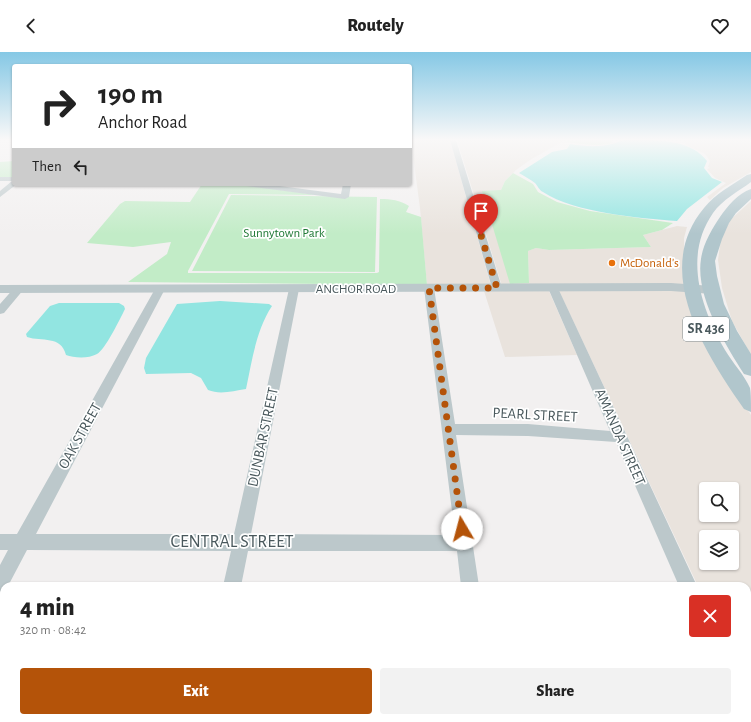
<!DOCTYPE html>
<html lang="en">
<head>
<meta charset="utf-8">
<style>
	:root { --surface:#fff; --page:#f2f2f2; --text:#222; --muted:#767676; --accent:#b45309 }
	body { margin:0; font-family:"Alegreya Sans",sans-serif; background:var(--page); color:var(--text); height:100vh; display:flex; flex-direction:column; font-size:15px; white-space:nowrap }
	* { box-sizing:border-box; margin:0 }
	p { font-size:13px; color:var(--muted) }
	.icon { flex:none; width:22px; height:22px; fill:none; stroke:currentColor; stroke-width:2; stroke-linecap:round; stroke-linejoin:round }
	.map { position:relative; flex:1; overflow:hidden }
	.sheet { position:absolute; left:0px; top:530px; width:751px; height:140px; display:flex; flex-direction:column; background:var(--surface); border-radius:12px 12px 0 0; box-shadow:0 1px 3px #0004 }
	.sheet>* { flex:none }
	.top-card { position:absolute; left:12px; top:12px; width:400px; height:122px; border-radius:4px; box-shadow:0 1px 3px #0004; background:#fff; color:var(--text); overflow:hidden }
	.tools { position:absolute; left:699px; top:430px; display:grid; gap:8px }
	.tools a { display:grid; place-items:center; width:40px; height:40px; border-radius:4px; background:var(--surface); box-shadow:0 1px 3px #0004; font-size:20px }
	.pin { position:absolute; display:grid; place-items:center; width:34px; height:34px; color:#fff; margin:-41px -17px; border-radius:50% 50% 50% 0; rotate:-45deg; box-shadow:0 0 4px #0007 }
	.pin .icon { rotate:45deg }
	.me { position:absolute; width:44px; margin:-22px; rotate:352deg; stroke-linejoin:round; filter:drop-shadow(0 0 3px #0008) }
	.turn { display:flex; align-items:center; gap:14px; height:84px; padding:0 20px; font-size:18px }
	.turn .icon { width:52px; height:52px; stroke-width:2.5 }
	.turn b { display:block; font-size:28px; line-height:34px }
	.then { display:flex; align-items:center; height:38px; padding:0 20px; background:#0003; gap:8px; font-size:15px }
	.round { display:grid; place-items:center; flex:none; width:42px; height:42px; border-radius:4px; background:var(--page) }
	.head { display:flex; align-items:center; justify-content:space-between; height:68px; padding:0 20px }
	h1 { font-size:24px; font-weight:800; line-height:30px }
	.action { display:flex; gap:8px; margin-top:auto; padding:8px 20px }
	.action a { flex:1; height:46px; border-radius:4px; background:var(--accent); color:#fff; font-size:16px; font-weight:800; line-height:46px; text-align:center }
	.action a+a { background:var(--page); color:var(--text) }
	header { display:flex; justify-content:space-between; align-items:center; height:52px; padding:0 20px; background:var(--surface); font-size:18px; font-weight:800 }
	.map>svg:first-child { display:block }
</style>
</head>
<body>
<header><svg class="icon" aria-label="back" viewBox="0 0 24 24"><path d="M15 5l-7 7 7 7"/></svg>Routely<svg class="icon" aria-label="heart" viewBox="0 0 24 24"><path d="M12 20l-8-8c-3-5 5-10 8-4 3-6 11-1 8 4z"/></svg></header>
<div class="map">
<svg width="751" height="670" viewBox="0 0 751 670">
	<rect width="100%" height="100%" fill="#f2f0f0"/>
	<path fill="#e9e3dd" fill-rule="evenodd" d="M411 88H450L491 234 427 233 420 156Z
		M457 88H565L530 108 516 118 505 129 501 138 529 231 528 199 536 196 549 198 651 195 643 183 677 174 687 175 684 186V233L502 234Z
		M682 88H751V120L723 136 710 148 707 145 726 131 715 126 707 117 710 116 708 115 710 109 705 102 686 93Z
		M751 149V303L732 269 722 236 718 208 721 186 730 168Z
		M685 238 734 338 751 363V648L747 639V534H698L559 239ZM706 437H732V463H706ZM706 485H732V511H706Z
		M484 239H549L577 303 505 305Z"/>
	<path fill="#c2ecc7" d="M611 88 613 91C596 95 580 92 564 89Z
		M14 109V125H0V110Z
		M513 121 533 132 538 140 557 150 590 159 673 171 662 178 643 183 651 195 549 198 536 196 528 199 529 231 510 232 482 139 501 138 505 129Z
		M202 132H238L317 143 229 142 188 219V221H377L379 220 380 147C391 147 400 148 409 154L406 160 421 165 427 233 128 230 167 202 171 190 133 195 87 191 120 152 125 149 190 150Z
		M231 143 377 145 375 220 192 219Z"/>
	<path fill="#92e5e1" d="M623 88C649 88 690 85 707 109L704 116 712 126 722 130 687 157 677 169C639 166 575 161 543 140 539 138 538 134 535 131 530 127 524 124 519 121L552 100 567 97 570 92C588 95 605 96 623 88Z
		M220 249 269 252 272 254C256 278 252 309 246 337 233 339 220 343 208 338L201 326 191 321 146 322 144 316 146 306 177 252Z
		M59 251H119L124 254 125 257C120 267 105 298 97 302 88 307 74 306 66 303 61 283 42 290 27 285L26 282 50 254Z"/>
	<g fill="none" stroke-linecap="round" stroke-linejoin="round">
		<path fill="#bcc8cb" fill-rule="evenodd" d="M450 88H456L502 236 501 238H493L492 236Z
			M0 125H14V132H17L0 145V139L12 129H0Z
			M242 132H264L341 142 343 132H351L349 145 345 147 246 134Z
			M429 233 434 236 455 372H528L610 379 548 236 549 234H557L697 534H679L616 390 528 384 456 383 479 534H461L457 499H248L241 534H223L231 499 27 498 8 534H4V538L0 540V513L8 498H0V482H17L155 237 160 234 165 237 36 482H234L289 237 294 234 299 237 251 482 455 483 424 236Z
			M19 234 24 237 4 261 0 262V252L15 235Z
			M747 652 751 654V670H739L737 666H747Z
			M194 666H216V670H194Z
			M477 666H499V670H477Z"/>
		<path fill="#bcc8cb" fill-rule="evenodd" d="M671 231 712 234 717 235 718 238 717 241 712 242 671 239 0 241V233Z"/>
		<path fill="#b1c6cc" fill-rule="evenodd" d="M751 122V130C739 139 722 148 713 161 683 204 701 256 725 298 732 310 745 324 750 336 751 342 751 353 751 360L744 357C706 302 651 219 704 156 715 142 732 133 747 123Z
			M751 137V147L736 161 729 171 722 187 715 209 717 224 724 252 737 279 751 302V324L744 322C725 292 695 244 701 207 703 192 712 177 720 165 727 155 738 141 751 137Z"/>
	</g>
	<linearGradient id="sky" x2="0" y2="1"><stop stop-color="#85c8e5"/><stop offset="0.48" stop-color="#f9f8f8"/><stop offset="1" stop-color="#f9f8f8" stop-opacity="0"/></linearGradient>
	<rect width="751" height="182" fill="url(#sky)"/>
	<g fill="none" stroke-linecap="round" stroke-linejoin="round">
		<path stroke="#b45309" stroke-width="7" stroke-dasharray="0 12.6" d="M462 477 429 236H497L481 183"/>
	</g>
	<circle fill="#e8710a" stroke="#fff" stroke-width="1.5" cx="612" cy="211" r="4"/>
	<g text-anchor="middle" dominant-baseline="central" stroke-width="3.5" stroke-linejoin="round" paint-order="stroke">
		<g font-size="13" fill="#1e7834" stroke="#fff">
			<text x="284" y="181">Sunnytown Park</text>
		</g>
		<g font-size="13" fill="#c56008" stroke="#fff" text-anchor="start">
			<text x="620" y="211">McDonald's</text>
		</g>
		<g font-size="13" fill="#49585c" stroke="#fff">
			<text x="356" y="237">ANCHOR ROAD</text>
		</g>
		<rect fill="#fff" stroke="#808a8d" stroke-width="1" x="683" y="265" width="46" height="24" rx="3"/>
		<g font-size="14" font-weight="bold" fill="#49585c">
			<text x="706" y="277">SR 436</text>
		</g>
		<g font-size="15" fill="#49585c" stroke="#fff">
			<text transform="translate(535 363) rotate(3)">PEARL STREET</text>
			<text transform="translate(80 384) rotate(-61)">OAK STREET</text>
			<text transform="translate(263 385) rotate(-78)">DUNBAR STREET</text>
			<text transform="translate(620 385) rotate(66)">AMANDA STREET</text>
		</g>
		<g font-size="18" fill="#49585c" stroke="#fff">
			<text x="232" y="490">CENTRAL STREET</text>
		</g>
	</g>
</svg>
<div class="tools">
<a><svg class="icon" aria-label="search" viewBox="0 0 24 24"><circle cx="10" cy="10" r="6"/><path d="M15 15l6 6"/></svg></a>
<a><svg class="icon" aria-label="layers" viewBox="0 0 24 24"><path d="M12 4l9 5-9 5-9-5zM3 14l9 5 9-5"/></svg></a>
</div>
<div class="pin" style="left:481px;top:183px;background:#d93025"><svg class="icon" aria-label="arrive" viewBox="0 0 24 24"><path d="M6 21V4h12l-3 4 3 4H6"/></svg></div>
<svg class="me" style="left:462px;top:477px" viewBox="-20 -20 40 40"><circle r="19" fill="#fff"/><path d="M0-13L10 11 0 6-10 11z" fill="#b45309"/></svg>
<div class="top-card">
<div class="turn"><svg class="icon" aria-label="right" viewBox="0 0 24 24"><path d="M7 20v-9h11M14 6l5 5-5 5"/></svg><div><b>190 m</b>Anchor Road</div></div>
<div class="then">Then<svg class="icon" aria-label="left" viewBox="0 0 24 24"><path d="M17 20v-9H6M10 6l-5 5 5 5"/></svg></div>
</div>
<section class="sheet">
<div class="head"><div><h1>4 min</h1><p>320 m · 08:42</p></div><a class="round" style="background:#d93025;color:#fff"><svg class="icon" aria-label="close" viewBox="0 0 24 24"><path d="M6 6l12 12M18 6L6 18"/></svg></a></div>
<div class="action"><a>Exit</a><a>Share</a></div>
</section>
</div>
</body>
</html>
